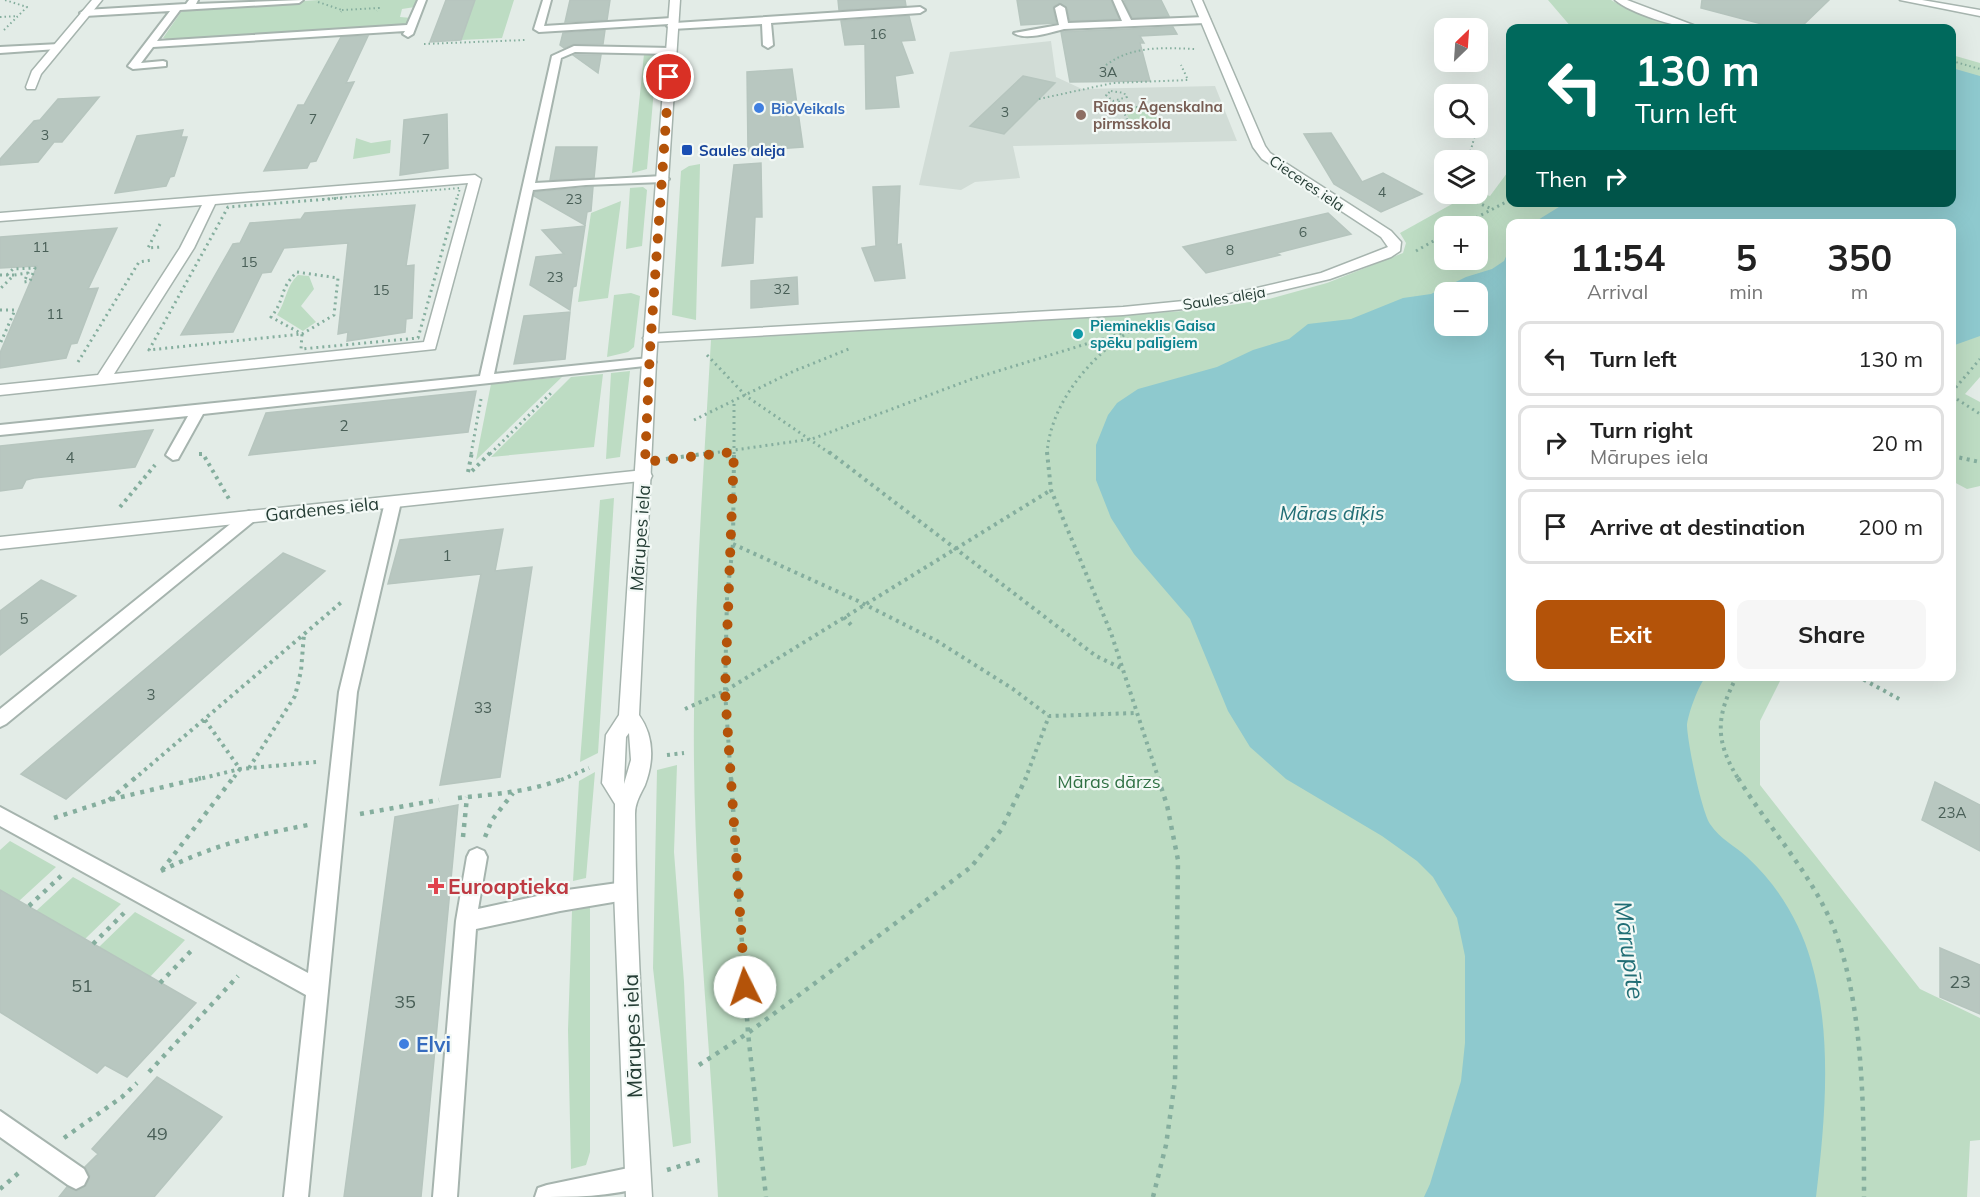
<!DOCTYPE html>
<html lang="en">
<head>
<meta charset="utf-8">
<style>
	:root { --surface:#fff; --page:#f6f6f6; --text:#222; --muted:#767676; --line:#e0e0e0; --accent:#b45309 }
	body { margin:0; font-family:Mulish,sans-serif; background:var(--page); color:var(--text); height:100vh; display:flex; flex-direction:column; font-size:22px; white-space:nowrap }
	* { box-sizing:border-box; margin:0 }
	p { font-size:20px; color:var(--muted) }
	.icon { flex:none; width:33px; height:33px; fill:none; stroke:currentColor; stroke-width:2; stroke-linecap:round; stroke-linejoin:round }
	.map { position:relative; flex:1; overflow:hidden }
	.details { position:absolute; left:1506px; top:219px; width:450px; height:462px; display:flex; flex-direction:column; background:var(--surface); border-radius:12px; box-shadow:0 6px 24px #0002 }
	.details>* { flex:none }
	.banner { position:absolute; left:1506px; top:24px; width:450px; height:183px; border-radius:12px; box-shadow:0 6px 24px #0002; background:#00695c; color:#fff; overflow:hidden }
	.needle { width:39px; rotate:25deg }
	.buttons { position:absolute; left:1434px; top:18px; display:grid; gap:12px }
	.buttons a { display:grid; place-items:center; width:54px; height:54px; border-radius:12px; background:var(--surface); box-shadow:0 6px 24px #0002; font-size:30px }
	.pin { position:absolute; display:grid; place-items:center; width:51px; height:51px; color:#fff; margin:-26px; border:3px solid #fff; border-radius:50%; box-shadow:0 2px 6px #0007 }
	.me { position:absolute; width:66px; margin:-33px; rotate:356deg; stroke-linejoin:round; filter:drop-shadow(0 0 4px #0008) }
	.turn { display:flex; align-items:center; gap:21px; height:126px; padding:0 30px; font-size:27px }
	.turn .icon { width:78px; height:78px; stroke-width:2.5 }
	.turn b { display:block; font-size:42px; line-height:51px }
	.then { display:flex; align-items:center; height:57px; padding:0 30px; background:#0003; gap:12px; font-size:22px }
	.eta { display:flex; justify-content:space-evenly; align-items:center; height:102px; text-align:center }
	.eta b { font-size:36px; font-weight:700; line-height:42px }
	.button { display:flex; gap:12px; margin-top:auto; padding:12px 30px }
	.button a { flex:1; height:69px; border-radius:12px; background:var(--accent); color:#fff; font-size:24px; font-weight:700; line-height:69px; text-align:center }
	.button a+a { background:var(--page); color:var(--text) }
	ul { padding:0; list-style:none }
	li { display:flex; align-items:center; gap:18px; height:75px; margin:0 12px 9px; padding:0 18px; border:3px solid var(--line); border-radius:12px }
	li div { flex:1 }
	li b { display:block; font-size:22px }
	li em { font-style:normal }
	.map>svg:first-child { display:block }
</style>
</head>
<body>
<div class="map">
<svg width="1980" height="1197" viewBox="0 0 1980 1197">
	<rect width="100%" height="100%" fill="#e3ece7"/>
	<path fill="#d1dcd6" d="M1051 41 1056 77 1082 89 1215 86 1237 141 1013 146 1020 178 975 182 961 190 919 185 950 52Z"/>
	<path fill="#bddcc3" fill-rule="evenodd" d="M319 0H418L415 7 402 9 400 17 412 18 409 23 403 26 171 40 163 38 181 12 193 8Z
		M475 0H514L502 38 461 40Z
		M1548 0H1611L1625 8 1687 28H1572Z
		M644 54 657 55 647 169 632 173Z
		M1952 55 1980 63V377L1965 394 1980 402V486L1967 489 1952 481V224H1510V676L1782 677 1760 721V785L1920 989 1980 1018V1140L1970 1141 1967 1197H718C710 1036 692 874 694 712 695 588 704 464 711 340L1200 310 1269 299 1327 283 1403 253 1406 243 1400 233 1470 194 1478 192 1490 196 1510 169V202H1952ZM1444 226H1478V260H1444ZM1444 292H1478V326H1444Z
		M1151 106 1161 124 1132 126 1124 107Z
		M356 138 371 143 391 140 390 153 353 159Z
		M700 164V165L696 320 672 315 681 171 689 166Z
		M643 187 647 190 642 246 626 249 630 188Z
		M621 201 608 298 578 302 591 213Z
		M298 275 309 276 314 289 301 306 316 322 303 331 277 315C286 302 286 286 298 275Z
		M631 293 640 296 634 347 628 352 607 357 614 295Z
		M630 371 620 457 606 459 611 373Z
		M603 374 594 447 491 457 571 377Z
		M562 377 476 460 491 384Z
		M614 498 598 753 580 762 600 500Z
		M677 765 674 852 684 982 691 1143 673 1147 653 968 657 770Z
		M595 772 586 878 573 881 579 781Z
		M10 841 56 867 19 901 0 890V850Z
		M73 877 121 904 85 939 36 911Z
		M590 907V1152L586 1165 571 1169 568 1030 572 911Z
		M135 912 185 940 150 977 99 947Z"/>
	<path fill="#8ec9ce" fill-rule="evenodd" d="M1952 68 1980 76V336L1952 346V224L1533 223 1567 202H1952Z
		M1510 248V676L1706 677C1699 683 1687 717 1687 726 1688 745 1701 809 1710 824 1720 839 1735 846 1747 857 1777 884 1800 922 1811 961 1833 1036 1825 1121 1816 1197H1424L1430 1184 1461 1081 1465 1043V956L1457 918 1433 877 1417 861 1382 836 1286 779 1250 747 1228 711 1190 619 1134 554 1111 518 1096 480V445L1108 415 1117 403 1138 389 1217 367 1253 350 1289 339 1308 324 1351 319 1403 298 1431 294 1466 277 1492 269 1504 261ZM1444 292H1478V326H1444Z"/>
	<path fill="#b8c7c0" stroke="#b6c5be" stroke-width="1.5" d="M446 0H475L461 40 430 42Z
		M570 0H610L607 20 565 22Z
		M838 0H905L906 6 839 10Z
		M1017 0H1111L1119 19 1070 21 1067 8 1059 3 1053 7 1056 23 1021 25Z
		M1124 0H1161L1169 16 1132 18Z
		M1702 0H1829L1800 28H1777L1701 8Z
		M909 16 915 40 901 41 913 73 895 76 899 107 866 109 865 44 845 45 841 21Z
		M1173 27 1177 34 1140 36 1144 43H1140L1150 81 1070 82 1061 32Z
		M605 30 603 44H574L564 48 560 45 563 33Z
		M368 36 346 83 354 82 316 161 310 162 307 168 264 171 298 105H304L341 37Z
		M573 55H601L598 73Z
		M792 69 803 147 748 151 747 72Z
		M1023 76 1055 83 1004 134 970 126Z
		M99 97 62 142H54L38 162 0 165V159L34 121 40 120 58 99Z
		M447 114 448 168 400 175 404 120Z
		M183 130 181 137H187L174 176 170 177 166 186 115 193 137 136Z
		M1331 133 1362 182 1383 173 1422 194 1381 212 1334 184 1304 134Z
		M556 147H597L594 178 550 180Z
		M761 163 762 217H755L753 263 722 266 734 165Z
		M900 186 897 245 901 244 905 278 875 281 862 248 876 246 873 187Z
		M593 187 591 211 587 212 585 225 534 196 535 192Z
		M415 205 406 266 414 265 412 318 406 319 405 332 347 341 348 332 338 334 348 243 284 248 271 272 262 273 233 332 181 335 233 244 240 243 250 223 301 219 305 213Z
		M1328 213 1351 234 1277 253 1280 255 1206 273 1183 247Z
		M585 226 576 286 573 287 570 310 530 285 536 257 564 254 542 230Z
		M117 228 88 289 98 288 77 343 71 344 66 358 0 368V353L37 266 0 268V237Z
		M797 277 798 304 751 308V281Z
		M570 312 565 359 514 364 524 316Z
		M476 391 468 432 249 455 266 413Z
		M153 430 135 467 34 478 26 480 22 488 0 491V446Z
		M503 529 495 571 532 567 500 777 440 785 481 574 388 584 400 540Z
		M283 553 325 571 66 799 21 774Z
		M41 580 76 596 0 655V611Z
		M1935 782 1980 805V851L1922 820Z
		M458 805 421 1197H344L395 817Z
		M0 890 196 1003 127 1077 105 1065 97 1073 0 1012Z
		M1940 948 1980 965V1014L1940 997Z
		M157 1077 222 1117 154 1197H59L67 1187 77 1191 86 1186 90 1176 85 1167 98 1154 92 1149Z"/>
	<g fill="none" stroke-linecap="round" stroke-linejoin="round">
		<g stroke="#a6b4ae" stroke-width="4">
			<path id="service" d="M189 0H198L196 4 303 0 299 3 180 10 157 41 407 25 418 0H426L413 34 408 37 403 34 405 31 153 47 141 63 163 61 166 62V66L133 69 128 66 170 11 85 16 80 13 85 10 186 4Z
				M543 0H551L544 26 672 18 677 21 675 23 920 7 925 10 920 13 771 23 773 45 768 48 763 45 762 24 672 29 667 26 669 24 539 32 534 29Z
				M1113 0H1121L1131 20 1205 17 1210 20 1205 23 1064 29C1051 32 1026 41 1014 33L1059 25 1055 8 1060 5 1065 8 1068 23 1122 21Z
				M60 44V48L57 49 0 53V47Z
				M574 46 671 48 676 51 671 54 575 52 561 58 535 183 663 176 669 179 663 182 586 185 533 190 494 374 649 358 656 362 654 365 203 414 178 459 173 460 166 455 188 416 0 435V425L480 376 552 56Z
				M393 497 401 502 357 692 308 1197H284L306 995 0 826V807L308 973 339 692 385 502Z
				M249 511 257 517 254 521 6 724 0 727V709L244 513Z
				M477 848 484 851 487 857 478 909 560 891 625 882 632 884 635 891 632 898 625 900 560 911 476 929 457 1197H433L456 921 467 857 470 851Z
				M0 1111 84 1169 88 1177 84 1185 76 1189 68 1185 0 1137Z
				M638 1166 646 1170 650 1178 646 1186C611 1197 572 1197 535 1197L538 1188 547 1185Z"/>
		</g>
		<g stroke="#a6b4ae" stroke-width="3">
			<path id="minor" d="M92 0H102L41 74 35 89H27L26 87 32 71Z
				M1192 0H1202L1265 146 1270 153 1391 231 1401 242 1400 251 1391 257 1330 279 1214 306 1123 315 650 342 643 338 650 334 1123 307 1214 298 1321 273 1388 247 1381 237 1262 159 1253 147Z
				M1615 0H1627L1701 28C1682 30 1630 13 1615 0Z
				M475 175 481 179 435 349 0 395V385L98 375 180 248 202 205 0 221V213ZM468 183 424 342 114 374 194 248 215 204Z
				M644 470 650 472 652 476 650 480 0 549V537Z"/>
		</g>
		<g stroke="#a6b4ae" stroke-width="3">
			<path id="tertiary" d="M670 0H680L656 362 639 715C654 736 654 761 645 785 640 795 635 803 635 814 636 942 645 1070 652 1197H626L614 891 615 804 602 783 606 735 619 715 642 362ZM629 733 631 760 624 784 626 737Z
				M1900 0H1922L1980 10V16Z"/>
		</g>
		<path stroke="#85ae9e" stroke-width="2" stroke-dasharray="1.5 3" stroke-linecap="butt" d="M318 2 342 10 341 12
			M342 10 379 8 377 11
			M0 17 18 16
			M4 30 27 7 5 0
			M424 44 525 40
			M1952 61 1980 69
			M1106 65C1133 45 1164 48 1196 49
			M1111 91 1124 93 1127 97 1113 101 1106 95Z
			M1039 99 1113 83 1188 80 1181 65
			M1119 101 1122 108
			M1151 106 1161 124 1130 126 1122 108Z
			M1478 127 1482 112
			M1468 160 1477 128
			M1472 194 1473 199
			M323 199 460 188 457 199"/>
		<path stroke="#85ae9e" stroke-width="3" stroke-dasharray="2 4" stroke-linecap="butt" d="M342 198 228 207 149 350 302 334 301 349 418 338 457 198
			M1473 198 1474 201 1492 209
			M160 224 148 248 161 247
			M1460 226 1510 200
			M1416 251 1444 235
			M297 272 338 278 334 315 302 334 271 317C286 299 278 290 297 272Z
			M0 275H14L0 289
			M7 275 13 269 35 268 30 281 24 282 28 273 14 275
			M0 310H15L0 344
			M707 355 746 396 831 454
			M78 362 139 262 152 260
			M1952 392 1980 359
			M1952 396 1980 414
			M694 420 794 371 851 348
			M471 454 481 399
			M490 454 552 392
			M706 454 812 439 972 379 1122 333
			M734 454V402
			M1047 454C1050 404 1090 357 1130 331"/>
		<path stroke="#85ae9e" stroke-width="4" stroke-dasharray="3 4.5" stroke-linecap="butt" d="M829 452 1096 656 1121 668
			M1047 452 1051 490 1111 633 1159 780
			M199 454H203L229 499
			M1952 456 1980 462
			M666 459 717 452
			M472 471 491 452
			M468 472 472 452
			M120 507 155 465
			M733 544 856 600 937 641 1013 689 1049 716 1135 713
			M844 617 852 626
			M1737 676C1716 716 1714 740 1739 780
			M1857 676 1901 700
			M685 709 725 691 1051 490
			M205 720 240 769 232 780
			M667 755 684 753
			M249 768 295 696 301 671 304 634
			M133 780 344 600
			M195 780 240 769 316 762
			M561 780 589 768
			M731 780 725 691 727 597 733 544 734 452
			M1025 780 1049 716"/>
		<path stroke="#85ae9e" stroke-width="4.5" stroke-dasharray="4 6" stroke-linecap="butt" d="M731 778 748 1033 766 1197
			M1738 778C1767 825 1804 865 1828 915 1864 990 1864 1114 1864 1197
			M458 798C494 794 531 792 565 778
			M109 800 135 778
			M360 814 439 800
			M54 818 109 800 201 778
			M463 837 467 797
			M485 837 492 820 513 793
			M162 870 233 778
			M161 871C214 845 251 836 308 825
			M29 906 61 876
			M93 944 124 913
			M160 983 193 949
			M699 1065 748 1033 971 867 1001 830 1026 778
			M149 1072 238 976
			M64 1138 122 1097 137 1083
			M667 1170 703 1159
			M0 1189 22 1170
			M1153 1197 1166 1145 1175 1081 1178 860 1167 805 1158 778"/>
		<use href="#service" fill="#fff" fill-rule="evenodd"/>
		<use href="#minor" fill="#fff" fill-rule="evenodd"/>
		<use href="#tertiary" fill="#fff" fill-rule="evenodd"/>
	</g>
	<g fill="none" stroke-linecap="round" stroke-linejoin="round">
		<path stroke="#b45309" stroke-width="10" stroke-dasharray="0 18" d="M669 77 650 350 645 462 734 452 725 691 745 987"/>
	</g>
	<g fill="#3f7fe0" stroke="#f3f9f6" stroke-width="2">
		<circle cx="759" cy="108" r="6"/>
		<circle cx="404" cy="1044" r="6"/>
	</g>
	<circle fill="#8d6e63" stroke="#f3f9f6" stroke-width="2" cx="1081" cy="115" r="6"/>
	<rect fill="#1a4fb4" stroke="#f3f9f6" stroke-width="2" x="681" y="144" width="12" height="12" rx="3"/>
	<circle fill="#0f9aa8" stroke="#f3f9f6" stroke-width="2" cx="1078" cy="334" r="6"/>
	<path fill="#e0444e" stroke="#f3f9f6" stroke-width="2" d="M433 877h6v6h6v6h-6v6h-6v-6h-6v-6h6z"/>
	<g text-anchor="middle" dominant-baseline="central" stroke-width="4.5" stroke-linejoin="round" paint-order="stroke">
		<g font-size="14" fill="#495f57">
			<text x="878" y="34">16</text>
			<text x="1108" y="72">3A</text>
			<text x="1005" y="112">3</text>
			<text x="313" y="119">7</text>
			<text x="45" y="135">3</text>
			<text x="426" y="139">7</text>
			<text x="1382" y="192">4</text>
			<text x="574" y="199">23</text>
			<text x="1303" y="232">6</text>
			<text x="41" y="247">11</text>
			<text x="1230" y="250">8</text>
			<text x="249" y="262">15</text>
			<text x="555" y="277">23</text>
			<text x="782" y="289">32</text>
			<text x="381" y="290">15</text>
			<text x="55" y="314">11</text>
		</g>
		<g font-size="15" font-weight="bold" fill="#785e54" stroke="#f3f9f6" text-anchor="start">
			<text x="1093" y="106">Rīgas Āgenskalna<tspan x="1093" dy="17">pirmsskola</tspan></text>
		</g>
		<g font-size="15" font-weight="bold" fill="#366cbe" stroke="#f3f9f6" text-anchor="start">
			<text x="771" y="108">BioVeikals</text>
		</g>
		<g font-size="15" font-weight="bold" fill="#164399" stroke="#f3f9f6" text-anchor="start">
			<text x="699" y="150">Saules aleja</text>
		</g>
		<g font-size="15" fill="#243c34" stroke="#f3f9f6">
			<text transform="translate(1307 183) rotate(34)">Cieceres iela</text>
			<text transform="translate(1224 298) rotate(-9)">Saules aleja</text>
		</g>
		<g font-size="15" font-weight="bold" fill="#0d838f" stroke="#f3f9f6" text-anchor="start">
			<text x="1090" y="325">Piemineklis Gaisa<tspan x="1090" dy="17">spēku palīgiem</tspan></text>
		</g>
		<g font-size="15" fill="#495f57">
			<text x="344" y="425">2</text>
			<text x="70" y="457">4</text>
			<text x="447" y="555">1</text>
			<text x="24" y="618">5</text>
			<text x="151" y="694">3</text>
			<text x="483" y="707">33</text>
			<text x="1952" y="812">23A</text>
		</g>
		<g font-size="18" fill="#243c34" stroke="#f3f9f6">
			<text transform="translate(322 509) rotate(-6)">Gardenes iela</text>
			<text transform="translate(640 538) rotate(-86)">Mārupes iela</text>
		</g>
		<g font-size="18" fill="#307144" stroke="#f3f9f6">
			<text x="1109" y="781">Māras dārzs</text>
		</g>
		<g font-size="18" fill="#495f57">
			<text x="1960" y="981">23</text>
			<text x="82" y="985">51</text>
			<text x="405" y="1001">35</text>
			<text x="157" y="1133">49</text>
		</g>
		<g font-size="20" font-style="italic" fill="#216e75" stroke="#f3f9f6">
			<text x="1332" y="512">Māras dīķis</text>
		</g>
		<g font-size="21" font-weight="bold" fill="#be3a42" stroke="#f3f9f6" text-anchor="start">
			<text x="448" y="886">Euroaptieka</text>
		</g>
		<g font-size="21" fill="#243c34" stroke="#f3f9f6">
			<text transform="translate(632 1036) rotate(-92)">Mārupes iela</text>
		</g>
		<g font-size="21" font-weight="bold" fill="#366cbe" stroke="#f3f9f6" text-anchor="start">
			<text x="416" y="1044">Elvi</text>
		</g>
		<g font-size="24" font-style="italic" fill="#216e75" stroke="#f3f9f6">
			<text transform="translate(1630 950) rotate(82)">Mārupīte</text>
		</g>
	</g>
</svg>
<div class="buttons">
<a><svg class="needle" viewBox="-14 -14 28 28"><path d="M0-13l5 13h-10z" fill="#e53935"/><path d="M0 13l5-13h-10z" fill="#767676"/></svg></a>
<a><svg class="icon" aria-label="search" viewBox="0 0 24 24"><circle cx="10" cy="10" r="6"/><path d="M15 15l6 6"/></svg></a>
<a><svg class="icon" aria-label="layers" viewBox="0 0 24 24"><path d="M12 4l9 5-9 5-9-5zM3 14l9 5 9-5"/></svg></a>
<a>+</a>
<a>−</a>
</div>
<div class="pin" style="left:669px;top:77px;background:#d93025"><svg class="icon" aria-label="arrive" viewBox="0 0 24 24"><path d="M6 21V4h12l-3 4 3 4H6"/></svg></div>
<svg class="me" style="left:745px;top:987px" viewBox="-20 -20 40 40"><circle r="19" fill="#fff"/><path d="M0-13L10 11 0 6-10 11z" fill="#b45309"/></svg>
<div class="banner">
<div class="turn"><svg class="icon" aria-label="left" viewBox="0 0 24 24"><path d="M17 20v-9H6M10 6l-5 5 5 5"/></svg><div><b>130 m</b>Turn left</div></div>
<div class="then">Then<svg class="icon" aria-label="right" viewBox="0 0 24 24"><path d="M7 20v-9h11M14 6l5 5-5 5"/></svg></div>
</div>
<section class="details">
<div class="eta">
<div><b>11:54</b><p>Arrival</p></div>
<div><b>5</b><p>min</p></div>
<div><b>350</b><p>m</p></div>
</div>
<ul>
<li><svg class="icon" aria-label="left" viewBox="0 0 24 24"><path d="M17 20v-9H6M10 6l-5 5 5 5"/></svg><div><b>Turn left</b></div><em>130 m</em></li>
<li><svg class="icon" aria-label="right" viewBox="0 0 24 24"><path d="M7 20v-9h11M14 6l5 5-5 5"/></svg><div><b>Turn right</b><p>Mārupes iela</p></div><em>20 m</em></li>
<li><svg class="icon" aria-label="arrive" viewBox="0 0 24 24"><path d="M6 21V4h12l-3 4 3 4H6"/></svg><div><b>Arrive at destination</b></div><em>200 m</em></li>
</ul>
<div class="button"><a>Exit</a><a>Share</a></div>
</section>
</div>
</body>
</html>
